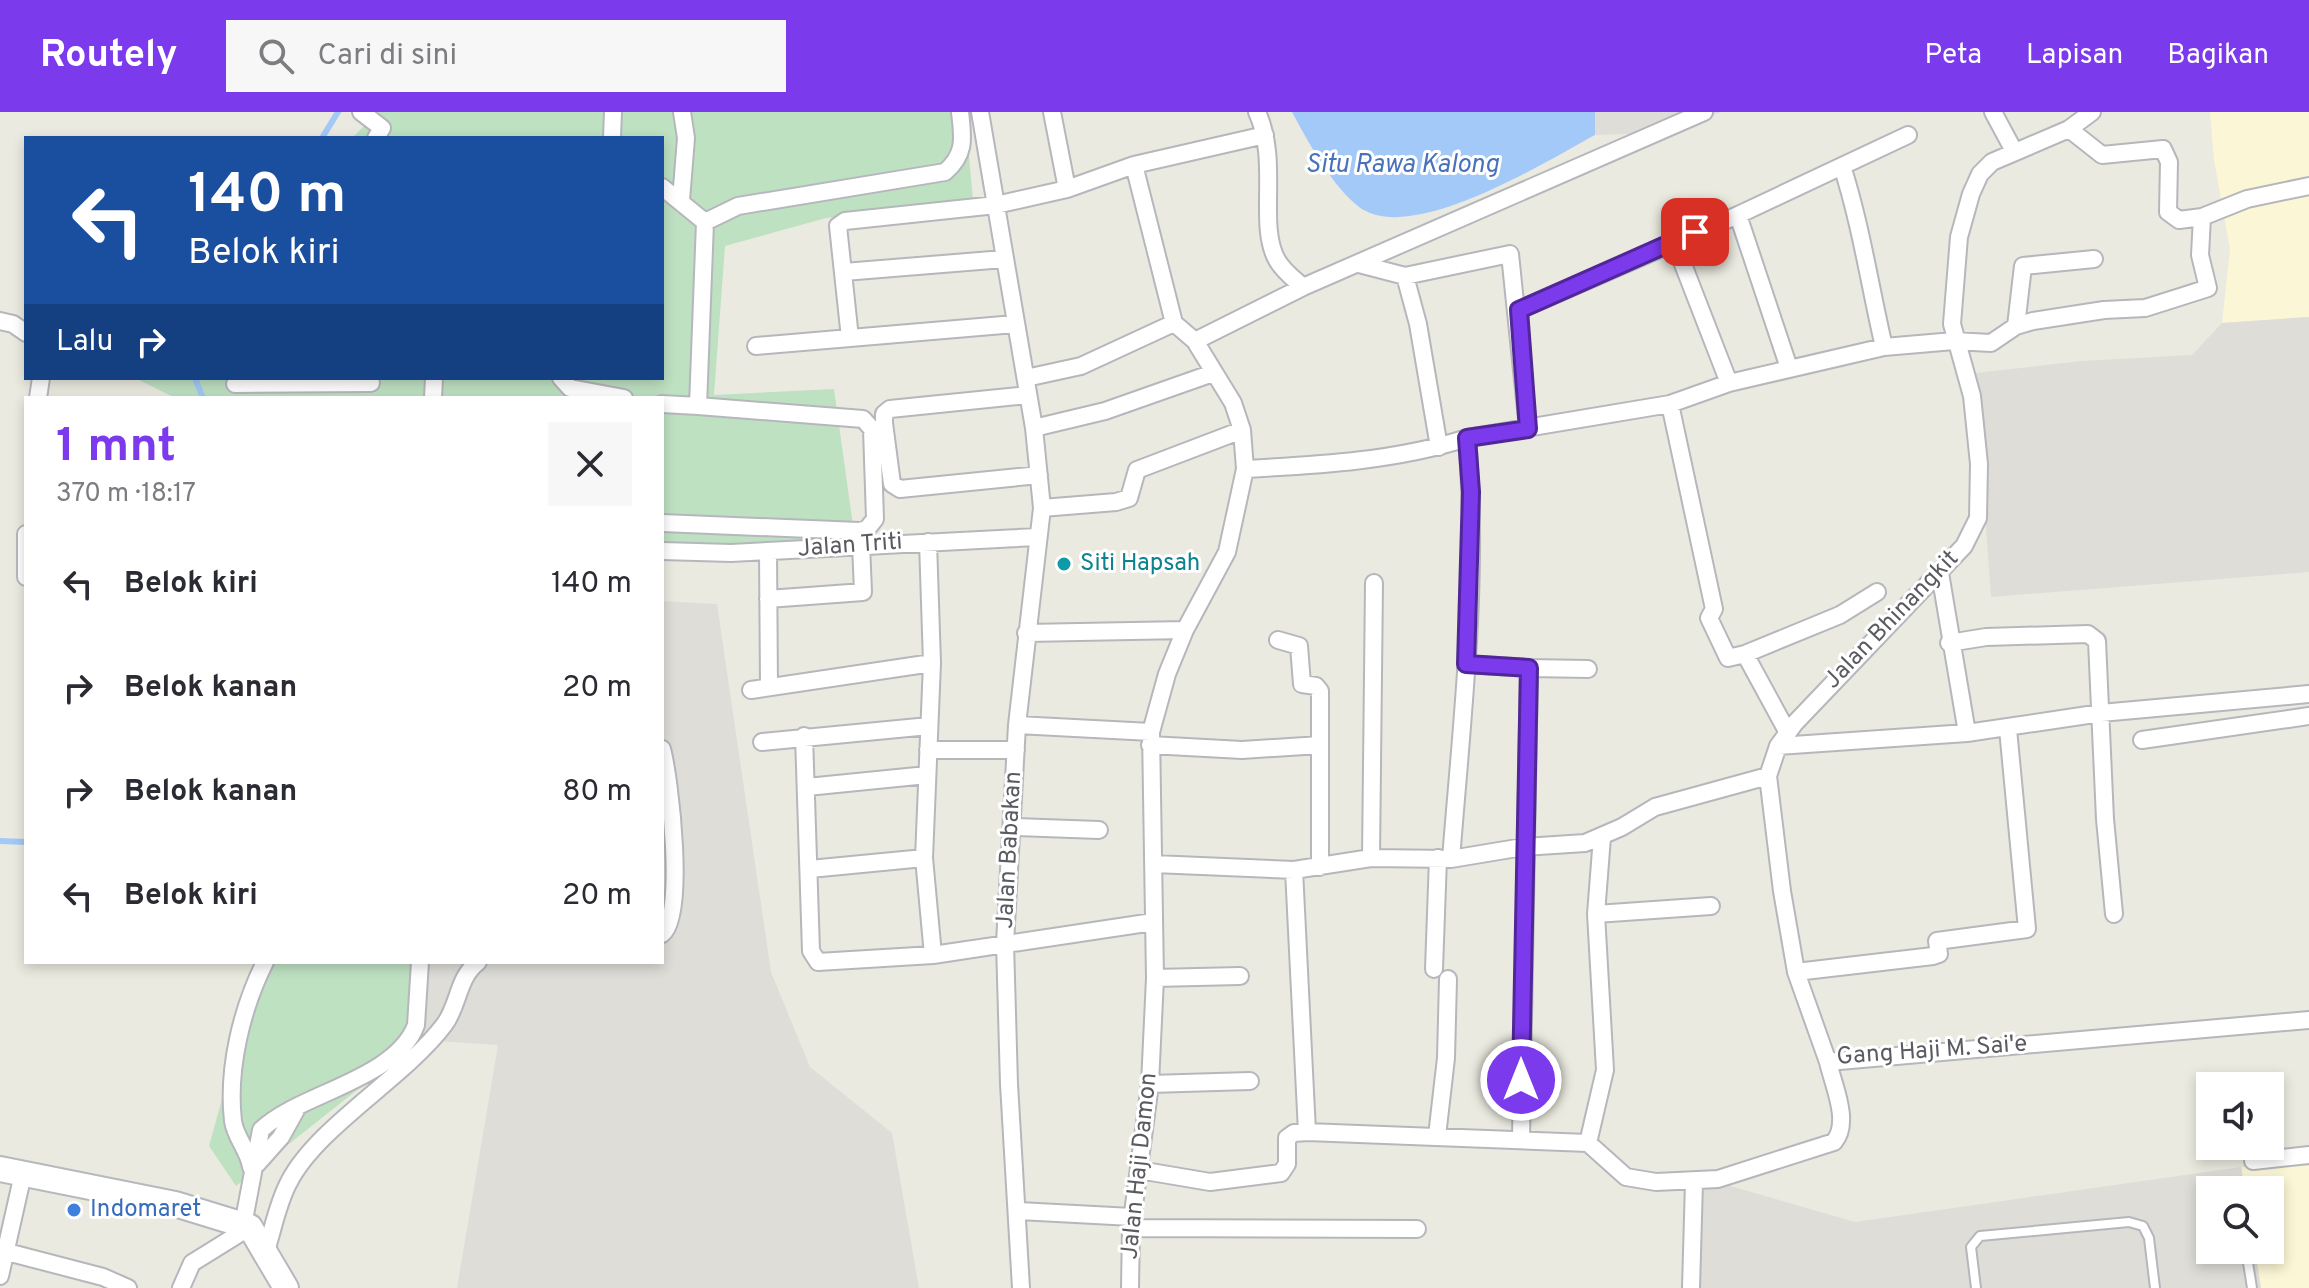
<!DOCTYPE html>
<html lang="id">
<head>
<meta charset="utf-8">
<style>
	:root { --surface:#fff; --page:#f7f7f7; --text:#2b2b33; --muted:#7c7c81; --accent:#7c3aed }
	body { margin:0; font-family:Overpass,sans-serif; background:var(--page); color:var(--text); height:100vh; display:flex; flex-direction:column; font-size:30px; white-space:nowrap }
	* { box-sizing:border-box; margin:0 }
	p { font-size:26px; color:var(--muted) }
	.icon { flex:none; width:44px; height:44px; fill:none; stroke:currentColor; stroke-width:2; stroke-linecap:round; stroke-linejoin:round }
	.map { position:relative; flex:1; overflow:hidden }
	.details { position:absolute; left:24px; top:284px; width:640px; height:568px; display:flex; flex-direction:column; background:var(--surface); border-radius:0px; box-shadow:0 4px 12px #0003 }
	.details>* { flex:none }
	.top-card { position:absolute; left:24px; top:24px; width:640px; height:244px; border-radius:0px; box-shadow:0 4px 12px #0003; background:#1a4fa0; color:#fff; overflow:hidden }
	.fabs { position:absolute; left:2196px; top:960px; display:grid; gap:16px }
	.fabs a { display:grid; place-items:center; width:88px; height:88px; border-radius:0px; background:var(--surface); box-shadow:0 4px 12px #0003; font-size:40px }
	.pin { position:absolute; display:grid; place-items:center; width:68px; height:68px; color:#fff; margin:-34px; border-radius:16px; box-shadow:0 4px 12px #0006 }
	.me { position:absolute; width:88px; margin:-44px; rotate:0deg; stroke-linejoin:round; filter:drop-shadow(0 0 6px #0008) }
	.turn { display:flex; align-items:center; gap:28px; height:168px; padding:0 32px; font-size:36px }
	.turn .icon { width:104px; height:104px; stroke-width:2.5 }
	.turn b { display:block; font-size:56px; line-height:68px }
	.then { display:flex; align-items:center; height:76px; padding:0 32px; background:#0003; gap:16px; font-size:30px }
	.round { display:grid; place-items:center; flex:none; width:84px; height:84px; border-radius:0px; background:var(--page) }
	.head { display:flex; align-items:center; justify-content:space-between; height:136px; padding:0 32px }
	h1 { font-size:48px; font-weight:700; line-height:60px; color:var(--accent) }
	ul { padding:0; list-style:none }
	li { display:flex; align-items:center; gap:24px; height:104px; padding:0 32px }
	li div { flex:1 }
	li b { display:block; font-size:30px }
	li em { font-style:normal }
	header { display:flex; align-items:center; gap:48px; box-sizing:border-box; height:112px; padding:0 40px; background:var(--accent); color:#fff }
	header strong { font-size:38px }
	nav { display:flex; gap:44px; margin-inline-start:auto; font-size:28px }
	.search { width:560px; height:72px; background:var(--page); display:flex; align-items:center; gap:20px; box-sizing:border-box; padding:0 28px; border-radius:0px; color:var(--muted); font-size:30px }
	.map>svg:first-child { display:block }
</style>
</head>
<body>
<header>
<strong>Routely</strong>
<div class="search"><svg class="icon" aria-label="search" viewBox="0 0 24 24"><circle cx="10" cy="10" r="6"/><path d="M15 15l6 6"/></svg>Cari di sini</div>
<nav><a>Peta</a><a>Lapisan</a><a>Bagikan</a></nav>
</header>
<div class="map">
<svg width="2309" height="1176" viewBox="0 0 2309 1176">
	<rect width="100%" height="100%" fill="#ebeae0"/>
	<path fill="#fbf6d5" d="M2210 0H2309V205L2222 211 2230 137 2214 48Z
		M2309 1054V1176H2261L2255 1138H2270V1078H2245L2241 1055Z"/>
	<path fill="#deddd8" d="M1595 0H1722L1659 21 1595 23Z
		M2309 205V460L1991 485 1975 261 2082 249 2192 243 2222 211Z
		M662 489 717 492 771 860 810 955 892 1021 919 1176H457L498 933 420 928 423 850H662Z
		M2241 1055 2245 1078H2210V1138H2255L2261 1176H1684L1698 1077 1727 1073 1855 1110Z"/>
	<path fill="#bee1c2" d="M378 0H965L973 89 826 106 725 134 714 283 834 277 856 435 703 450 662 446V286H175L135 266H662V26H352Z
		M270 850H423L420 928 236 1074 209 1034 245 904Z"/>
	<path fill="#a3c9f8" d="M1292 0H1595V23C1545 50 1411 134 1359 95 1332 74 1308 30 1292 0Z"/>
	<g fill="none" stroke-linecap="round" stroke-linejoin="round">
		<path stroke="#a3c9f8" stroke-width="6" d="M322 26 338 0
			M195 266 203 286
			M0 729 26 730"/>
		<g stroke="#b6b7bc" stroke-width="12">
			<path id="lane" d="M2246 1138 2252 1176
				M1976 1176 1971 1135 1980 1124 2129 1110 2143 1114 2149 1126 2155 1176"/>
		</g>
		<g stroke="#b6b7bc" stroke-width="20">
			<path id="street" d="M361 0 382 16 376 26
				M980 0 1034 316 1042 396 1017 613 1005 831 1009 972 1021 1176
				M1052 0 1067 77
				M1257 0C1280 49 1257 113 1277 148 1283 159 1294 167 1303 175
				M1993 0 2014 39
				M2092 0 2069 17 1992 50 1980 62 1971 82 1959 125 1952 212 1972 284 1979 352 1978 406 1964 434 1795 611 1778 634 1768 664 1782 779 1796 860 1828 950 2309 908
				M2069 17 2102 43 2163 37 2169 50 2168 100 2179 108 2202 105
				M612 26 613 0
				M1134 53 1174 211
				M1842 54C1861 113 1870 175 1884 235
				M662 75 705 110
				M681 88 686 26 682 0
				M1738 103 1789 256
				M1674 129 1729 271
				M1359 152 1405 164 1510 142 1528 317
				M844 160 1004 147
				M1405 164 1418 212 1439 335
				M1519 198 1738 103 1908 23
				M0 209 13 212 26 221
				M1015 212 850 226 838 114 845 109 996 93 1067 77 1134 53 1265 23
				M2016 214 2023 154 2094 147
				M1195 229 1303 175 1704 0
				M756 234 850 226
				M561 266 570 276 624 286
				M1026 266 1081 254 1174 211 1195 229 1233 291 1242 318 1245 357 1227 440 1185 518 1167 562 1151 620 1155 866 1150 972 1131 1116 1130 1176
				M235 272 371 271
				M1028 283 890 297 884 302V311L892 372 900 377 1039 363
				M38 286 41 266
				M433 286 434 266
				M662 292 698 294 705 110 738 94 945 60C966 42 963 26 960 0
				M1670 292 1714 497 1709 506 1728 546 1745 542 1788 621
				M1034 316 1105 299 1213 261
				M1245 357C1319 353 1396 349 1467 326L1670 292 1729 271 1884 235 1954 229 1991 231 2016 214 2033 209 2104 198 2145 196 2208 176 2200 143 2202 105 2247 87 2309 74
				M1042 396 1116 390 1129 386 1137 358 1242 318
				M662 411 859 419 867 417 875 407 872 317 863 307 698 294
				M26 422V465
				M928 430 932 551 924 746 933 843
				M662 439 731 441 1037 425
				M768 440 769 575
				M1940 461 1967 621
				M768 487 863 480 861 432
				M1026 521 1185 518
				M1278 528 1299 534 1302 572 1316 574 1320 579V755
				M1949 531 1986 525 2088 522 2097 529 2105 707 2114 802
				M1745 542 1840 503 1877 480
				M1466 552 1529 556 1521 1027
				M1529 556 1588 557
				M751 578 932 551
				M1017 613 1151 620
				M804 624 811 839 818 850 933 843 1153 810
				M2142 628 2309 604
				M762 630 929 614
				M1150 633 1242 638 1320 633
				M1778 634 1967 621 2101 601 2309 582
				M662 637C670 667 686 805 662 822
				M928 638H1016
				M807 675 927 663
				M1013 715 1099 718
				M1371 746 1374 471
				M1451 747C1462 607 1479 466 1467 326
				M1154 752 1294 758 1371 746 1451 747 1523 735 1585 731 1622 715 1655 695 1768 664
				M810 757 924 746
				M1294 758 1307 1020
				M1596 802 1711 794
				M1434 857 1438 746
				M1796 860 1933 844 1939 842 1937 829 2027 817 2008 617
				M1155 866 1240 864
				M1150 972 1250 969
				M1437 1024 1446 946 1448 867
				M1588 1031 1605 958 1596 802 1602 725
				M2253 1049 2309 1043
				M257 1052 281 1025 296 998
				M251 1055C249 1039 235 1025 233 1009 227 956 242 896 265 850
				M1139 1058 1210 1070 1281 1061 1287 1052V1026L1294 1021 1307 1020 1588 1031 1626 1065 1656 1070 1718 1067 1834 1030C1851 1010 1833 973 1828 950
				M1019 1099 1132 1105
				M243 1113 261 1018C297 982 396 968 416 913L420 850
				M1131 1116 1417 1117
				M266 1139C273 1117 278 1090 289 1070 317 1015 404 966 444 913 459 894 457 866 478 850
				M7 1140 103 1165 128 1176
				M0 1164 23 1062
				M181 1176 192 1151 250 1115
				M1691 1176 1694 1070"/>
		</g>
		<g stroke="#b6b8be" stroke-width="28">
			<path id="secondary" d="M0 1057 175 1092 250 1115 286 1176"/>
		</g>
		<use href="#lane" stroke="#fff" stroke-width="8"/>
		<use href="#street" stroke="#fff" stroke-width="16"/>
		<use href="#secondary" stroke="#fff" stroke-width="24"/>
	</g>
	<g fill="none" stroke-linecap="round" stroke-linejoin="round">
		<g stroke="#51269a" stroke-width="20">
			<path id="route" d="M1521 968 1529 556 1466 552 1471 380 1467 326 1528 317 1519 198 1695 120"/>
		</g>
		<use href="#route" stroke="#7c3aed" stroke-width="14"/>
	</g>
	<circle fill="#0f9aa8" stroke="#fff" stroke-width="3" cx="1064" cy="452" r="8"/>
	<circle fill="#3f7fe0" stroke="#fff" stroke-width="3" cx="74" cy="1098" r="8"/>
	<g text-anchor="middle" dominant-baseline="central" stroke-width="6" stroke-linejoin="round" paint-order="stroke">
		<g font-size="24" fill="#595b60" stroke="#fff">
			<text transform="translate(850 434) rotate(-4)">Jalan Triti</text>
			<text transform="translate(1892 508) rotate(-46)">Jalan Bhinangkit</text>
			<text transform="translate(1010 738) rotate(-87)">Jalan Babakan</text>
			<text transform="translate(1932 939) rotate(-4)">Gang Haji M. Sai'e</text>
			<text transform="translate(1140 1054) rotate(-84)">Jalan Haji Damon</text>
		</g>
		<g font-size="24" fill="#0d838f" stroke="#fff" text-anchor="start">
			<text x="1080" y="452">Siti Hapsah</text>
		</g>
		<g font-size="24" fill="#366cbe" stroke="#fff" text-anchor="start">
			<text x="90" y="1098">Indomaret</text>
		</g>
		<g font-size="26" font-style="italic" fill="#4872b9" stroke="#fff">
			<text x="1402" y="53">Situ Rawa Kalong</text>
		</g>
	</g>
</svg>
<div class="fabs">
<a><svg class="icon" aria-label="sound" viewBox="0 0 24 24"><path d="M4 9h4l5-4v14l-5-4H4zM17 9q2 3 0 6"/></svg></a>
<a><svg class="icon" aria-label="search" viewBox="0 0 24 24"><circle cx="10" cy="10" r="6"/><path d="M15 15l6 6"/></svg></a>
</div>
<div class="pin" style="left:1695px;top:120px;background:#d93025"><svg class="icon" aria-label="arrive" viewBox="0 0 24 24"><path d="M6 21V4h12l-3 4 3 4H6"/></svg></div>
<svg class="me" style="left:1521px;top:968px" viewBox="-20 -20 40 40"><circle r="17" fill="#7c3aed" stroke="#fff" stroke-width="3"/><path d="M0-11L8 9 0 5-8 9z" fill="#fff"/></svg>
<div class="top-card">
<div class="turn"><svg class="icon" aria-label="left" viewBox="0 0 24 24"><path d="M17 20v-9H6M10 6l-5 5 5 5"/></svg><div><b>140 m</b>Belok kiri</div></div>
<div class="then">Lalu<svg class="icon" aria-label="right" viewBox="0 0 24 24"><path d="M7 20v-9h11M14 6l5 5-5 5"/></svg></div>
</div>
<section class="details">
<div class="head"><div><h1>1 mnt</h1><p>370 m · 18:17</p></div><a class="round"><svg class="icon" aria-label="close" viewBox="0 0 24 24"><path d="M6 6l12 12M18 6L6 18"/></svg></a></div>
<ul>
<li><svg class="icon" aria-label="left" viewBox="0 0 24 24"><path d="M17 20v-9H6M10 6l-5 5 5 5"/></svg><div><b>Belok kiri</b></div><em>140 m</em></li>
<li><svg class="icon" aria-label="right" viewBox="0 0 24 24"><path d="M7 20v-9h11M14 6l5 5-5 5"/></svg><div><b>Belok kanan</b></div><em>20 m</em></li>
<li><svg class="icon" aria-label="right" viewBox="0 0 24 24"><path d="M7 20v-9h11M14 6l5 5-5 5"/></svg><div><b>Belok kanan</b></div><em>80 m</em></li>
<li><svg class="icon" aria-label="left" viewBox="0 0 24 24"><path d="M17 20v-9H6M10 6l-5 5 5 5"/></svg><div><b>Belok kiri</b></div><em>20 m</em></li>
</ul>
</section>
</div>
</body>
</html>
